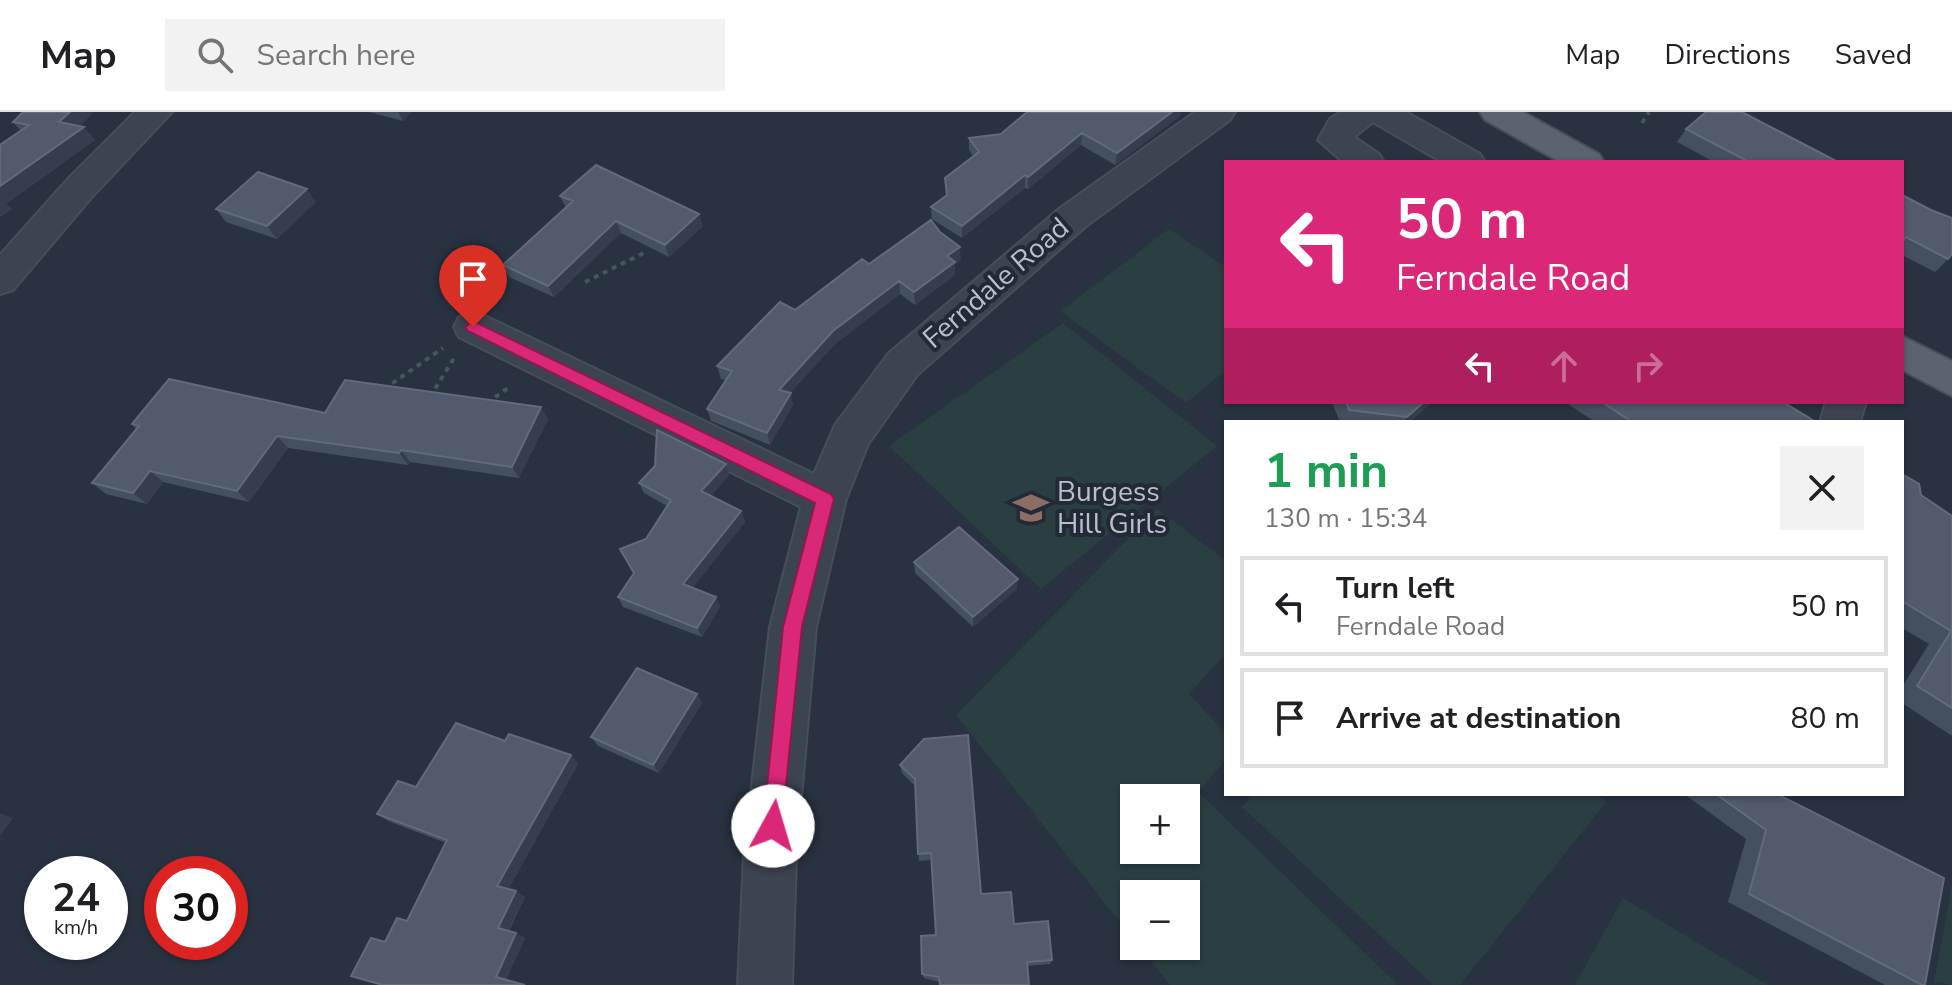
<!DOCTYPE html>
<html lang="en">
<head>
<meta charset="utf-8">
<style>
	:root { --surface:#fff; --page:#f2f2f2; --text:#202124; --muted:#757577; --line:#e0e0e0 }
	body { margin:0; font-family:"Nunito Sans",sans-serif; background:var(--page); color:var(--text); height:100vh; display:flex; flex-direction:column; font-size:30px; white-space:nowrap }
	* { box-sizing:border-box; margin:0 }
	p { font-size:26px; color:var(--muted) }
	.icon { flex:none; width:44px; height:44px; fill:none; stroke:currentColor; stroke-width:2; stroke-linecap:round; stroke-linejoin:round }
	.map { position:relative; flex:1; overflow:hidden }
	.drawer { position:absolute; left:1224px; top:308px; width:680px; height:376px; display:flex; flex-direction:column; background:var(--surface); border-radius:0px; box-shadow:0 2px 6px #0004 }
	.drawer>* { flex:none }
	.hud { position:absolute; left:1224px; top:48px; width:680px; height:244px; border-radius:0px; box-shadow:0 2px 6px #0004; background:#db2777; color:#fff; overflow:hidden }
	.tools { position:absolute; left:1120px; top:672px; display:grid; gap:16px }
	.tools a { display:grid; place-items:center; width:80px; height:80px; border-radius:0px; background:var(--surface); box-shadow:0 2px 6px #0004; font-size:40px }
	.speed { position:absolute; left:24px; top:744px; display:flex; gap:16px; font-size:40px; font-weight:700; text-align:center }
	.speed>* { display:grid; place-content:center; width:104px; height:104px; border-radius:50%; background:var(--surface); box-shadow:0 2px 6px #0004; line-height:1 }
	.speed small { font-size:20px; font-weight:400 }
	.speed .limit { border:12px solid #d22; background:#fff; color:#111 }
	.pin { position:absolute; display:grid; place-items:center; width:68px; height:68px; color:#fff; margin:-82px -34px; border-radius:50% 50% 50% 0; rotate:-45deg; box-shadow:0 0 8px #0007 }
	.pin .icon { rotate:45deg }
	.me { position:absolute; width:88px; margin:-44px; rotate:6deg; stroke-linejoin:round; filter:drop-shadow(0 0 6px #0008) }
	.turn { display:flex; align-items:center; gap:28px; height:168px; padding:0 40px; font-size:36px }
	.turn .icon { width:104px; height:104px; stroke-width:2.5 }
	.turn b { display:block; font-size:56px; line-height:68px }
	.lanes { display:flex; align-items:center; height:76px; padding:0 40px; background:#0003; justify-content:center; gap:40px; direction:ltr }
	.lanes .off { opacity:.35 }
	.round { display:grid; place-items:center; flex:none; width:84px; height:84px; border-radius:0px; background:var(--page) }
	.head { display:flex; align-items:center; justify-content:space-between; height:136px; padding:0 40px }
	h1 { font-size:48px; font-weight:700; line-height:60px; color:#1e9e55 }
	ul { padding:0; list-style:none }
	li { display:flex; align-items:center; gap:24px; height:100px; margin:0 16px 12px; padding:0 24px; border:4px solid var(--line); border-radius:0px }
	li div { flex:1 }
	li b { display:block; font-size:30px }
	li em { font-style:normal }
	header { display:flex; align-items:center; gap:48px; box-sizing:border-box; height:112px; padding:0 40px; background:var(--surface); border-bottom:2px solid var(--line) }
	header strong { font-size:38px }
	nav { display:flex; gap:44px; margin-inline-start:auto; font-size:28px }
	.search { width:560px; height:72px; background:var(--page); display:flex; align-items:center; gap:20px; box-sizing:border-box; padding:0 28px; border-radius:0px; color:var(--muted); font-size:30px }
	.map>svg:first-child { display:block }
</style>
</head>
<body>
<header>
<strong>Map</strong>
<div class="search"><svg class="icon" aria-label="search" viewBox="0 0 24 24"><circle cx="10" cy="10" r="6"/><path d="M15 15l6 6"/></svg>Search here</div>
<nav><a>Map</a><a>Directions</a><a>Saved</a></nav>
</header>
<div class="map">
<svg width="1952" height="873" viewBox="0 0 1952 873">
	<rect width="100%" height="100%" fill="#293241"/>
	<path fill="#2b3e42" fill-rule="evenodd" d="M1169 117 1226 155V258L1186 291 1060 199Z
		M1063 211 1217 334 1041 477 889 334Z
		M1157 397 1226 449V541L1189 582 1226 622V648L1198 680 1398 873H1170L1139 834H1186V782H1134V828L956 603ZM1186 686V738H1134V686Z
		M1254 682H1596L1606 690 1460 873H1433L1242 695Z
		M1952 773V873L1934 870Z
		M1623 786 1768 873H1575Z"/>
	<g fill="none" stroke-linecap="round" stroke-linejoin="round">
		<g stroke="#474d5b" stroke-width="4">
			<path id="minor" d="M135 0H172L91 86 13 178 0 182V143L67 68Z
				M1195 0H1235L1230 8 1085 115 917 263 868 332 846 387 816 515 796 743 792 873H738L744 743 770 515 801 395 459 225 454 215 459 205 473 200 487 205 814 362 835 313 889 241 1059 97Z
				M1341 0H1406L1480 42 1485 50H1442L1373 10 1354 25 1379 42 1384 50H1343L1318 28 1330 7Z
				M1826 290H1866L1860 310H1820Z"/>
		</g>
		<g stroke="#474d5b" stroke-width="4">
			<path id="major" d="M1480 0H1523L1599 42 1604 50H1560L1485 8Z
				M1902 224 1952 249V284L1902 258Z"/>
		</g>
		<path stroke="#44575a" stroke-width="4" stroke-dasharray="5 5" stroke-linecap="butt" d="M1642 11 1649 0
			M585 170 646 140
			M384 277 443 236
			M430 285 454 246
			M487 291 511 274"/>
		<use href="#minor" fill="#3d4451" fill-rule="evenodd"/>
		<use href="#major" fill="#5b6371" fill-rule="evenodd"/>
	</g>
	<path fill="#444f5f" d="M369 0H411L403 9Z
		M1027 0H1181L1180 4 1115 53 1081 33 1028 77 1025 76 962 126 932 107 931 95 946 84 945 66 973 44 969 38V26L1001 22Z
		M13 10 80 14 95 28 6 92 12 97 0 105V33L21 19Z
		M1686 17 1838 50H1714L1677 30Z
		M1902 83 1948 147 1935 160 1902 143Z
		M560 84 703 114 669 145 621 121 554 185 509 165 503 153 566 96Z
		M316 90 277 127 226 110 216 97Z
		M961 148 955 152V163L915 193 900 182 835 232 790 281 793 293 770 333 711 309 707 297 726 268 721 267 717 254 795 198 869 152Z
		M1332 290H1432L1410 310H1340Z
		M1565 290H1783L1816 310H1595Z
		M541 295 548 307 519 366 410 350 408 353 288 336 249 390 163 370 147 392 106 382 92 371 136 317 132 312 325 301Z
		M726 352 729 363 711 384 741 399 745 410 692 476 716 485 720 495 702 525 623 495 618 485 634 461 646 427 667 394 644 381 639 371Z
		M1902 362 1921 383 1952 413V624L1902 591V575L1929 532 1902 516Z
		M914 450 1017 477 973 515 915 461Z
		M697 582 702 591 659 661 598 634 591 625Z
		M924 627 981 782 1052 848 1050 852 1027 854 939 870 924 866 922 862 936 823 932 748 919 749 915 674 902 661 900 653Z
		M505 629 571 643 578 652 508 777 516 779 525 785 509 819 516 821 525 826 506 868 525 873H380L351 864 407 809 446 731 388 709 377 702 416 675Z
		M1684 682H1777L1925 873H1885L1728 790 1746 727Z"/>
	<path fill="#343e4e" d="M70 0H94L70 24 59 10Z
		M398 0H411L403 9Z
		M1172 0H1181L1180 4 1115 53 1117 41Z
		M84 15 95 28 6 92 12 97 0 105V74Z
		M1082 21 1081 33 1028 77V65Z
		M1025 63V76L962 126V114Z
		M307 77 316 90 277 127 267 114Z
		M699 102 703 114 669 145 665 133Z
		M616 109 621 121 554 185 548 174Z
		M960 135 961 148 955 152V163L915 193 914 180 947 144Z
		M899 169 900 182 835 232 782 290 779 278 833 219Z
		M791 281 793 293 770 333 767 321Z
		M1424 290H1432L1410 310H1404L1407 305Z
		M541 295 548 307 519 366 512 355Z
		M277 324 288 336 249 390 237 379Z
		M401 338 410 350 408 353 399 341Z
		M726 352 729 363 706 390 701 379Z
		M150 359 163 370 147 392 133 381Z
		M741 399 745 410 688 482 683 472Z
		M1018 467 1017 477 973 515V505Z
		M716 485 720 495 702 525 697 516Z
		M697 582 702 591 659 661 653 653Z
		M571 643 578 652 507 780 497 774Z
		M0 701 13 706 0 724Z
		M516 779 525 785 507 821 498 816Z
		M516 821 525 826 506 869 496 865Z"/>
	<path fill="#515b6b" stroke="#616b7a" stroke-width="2" d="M23 0H70L59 10 84 15 0 74V33L29 13 13 10Z
		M1027 0H1172L1117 41 1082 21 1028 65 1025 63 962 114 931 95 947 83 945 66 979 40 969 26 1001 22Z
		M1706 0H1742L1838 50H1749L1686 17Z
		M596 53 699 102 665 133 616 109 548 174 503 153 573 89 560 84Z
		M258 60 307 77 267 114 216 97Z
		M1902 83 1931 98 1952 106V142L1948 147 1906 125 1902 130Z
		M931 108 940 120 960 135 947 144 955 150 914 180 899 169 833 219 779 278 791 281 767 321 707 297 732 259 717 254 780 190 795 198 862 147 869 152Z
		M169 267 325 301 345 268 541 295 512 355 401 338 399 341 277 324 237 379 150 359 133 381 92 371 139 314 132 312Z
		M1346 290H1424L1407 305 1349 298Z
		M1602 290H1783L1816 310H1632Z
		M657 318 726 352 701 379 741 399 683 472 716 485 697 516 618 485 634 461 620 437 646 427 671 388 639 371 655 354Z
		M1902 362 1919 372 1921 383 1952 404V596L1917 574 1951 519 1902 489Z
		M959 415 1018 467 973 505 914 450Z
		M637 556 697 582 653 653 591 625Z
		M456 611 505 629 509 622 571 643 497 774 516 779 498 816 516 821 496 865 525 873H383L351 864 371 826 385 830 397 806 407 809 447 728 377 702 398 669 416 675Z
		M968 623 981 782 1011 780 1014 812 1048 809 1052 848 1027 850 1029 873H940L939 865 922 862 921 824 936 823 931 741 918 742 915 667 900 653 924 627Z
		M1716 682H1777L1944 766 1925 873H1922L1749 782 1766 718Z"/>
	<path fill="#db2777" stroke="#8e194d" stroke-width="2" d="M473 209 831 382 834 387 802 515 781 722 773 725 766 722 763 714 783 515 815 391 468 219 465 215Z"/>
	<defs>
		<g id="school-bare" transform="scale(2.76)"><path d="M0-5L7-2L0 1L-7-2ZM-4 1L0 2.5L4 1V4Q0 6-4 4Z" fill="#8d6e63" stroke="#222937" stroke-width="2.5" paint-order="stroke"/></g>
	</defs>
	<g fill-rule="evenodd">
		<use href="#school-bare" x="1031" y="396"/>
	</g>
	<g text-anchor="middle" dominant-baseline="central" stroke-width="8" stroke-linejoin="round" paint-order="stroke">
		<g font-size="28" fill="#bac0cb" stroke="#222937">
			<text transform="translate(996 171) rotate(-41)">Ferndale Road</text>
		</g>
		<g font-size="28" fill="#bac0cb" stroke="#222937" text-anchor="start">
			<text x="1057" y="380">Burgess<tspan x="1057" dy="32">Hill Girls</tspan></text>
		</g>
	</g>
</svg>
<div class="tools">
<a>+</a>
<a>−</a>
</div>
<div class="speed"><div>24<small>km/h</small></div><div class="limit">30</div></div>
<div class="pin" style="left:473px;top:215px;background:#d93025"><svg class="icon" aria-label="arrive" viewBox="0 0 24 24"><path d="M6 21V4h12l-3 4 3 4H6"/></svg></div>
<svg class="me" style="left:773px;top:714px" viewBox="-20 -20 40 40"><circle r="19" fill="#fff"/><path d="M0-13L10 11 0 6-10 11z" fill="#db2777"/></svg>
<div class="hud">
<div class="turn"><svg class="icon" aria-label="left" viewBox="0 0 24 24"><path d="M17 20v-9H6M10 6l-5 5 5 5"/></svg><div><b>50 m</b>Ferndale Road</div></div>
<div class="lanes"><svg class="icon" aria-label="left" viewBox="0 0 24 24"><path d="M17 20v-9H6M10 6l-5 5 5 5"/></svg><svg class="icon off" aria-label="ahead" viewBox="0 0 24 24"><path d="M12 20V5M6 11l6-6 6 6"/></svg><svg class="icon off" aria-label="right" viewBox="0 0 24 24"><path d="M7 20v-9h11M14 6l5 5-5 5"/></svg></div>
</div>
<section class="drawer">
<div class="head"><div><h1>1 min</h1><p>130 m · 15:34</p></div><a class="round"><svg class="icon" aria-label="close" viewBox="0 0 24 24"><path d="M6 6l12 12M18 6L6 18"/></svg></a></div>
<ul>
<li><svg class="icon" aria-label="left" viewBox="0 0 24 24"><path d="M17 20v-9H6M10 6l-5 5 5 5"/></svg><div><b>Turn left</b><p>Ferndale Road</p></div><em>50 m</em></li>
<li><svg class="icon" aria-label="arrive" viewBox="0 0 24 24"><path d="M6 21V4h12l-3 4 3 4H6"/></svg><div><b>Arrive at destination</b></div><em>80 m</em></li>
</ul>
</section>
</div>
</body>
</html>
